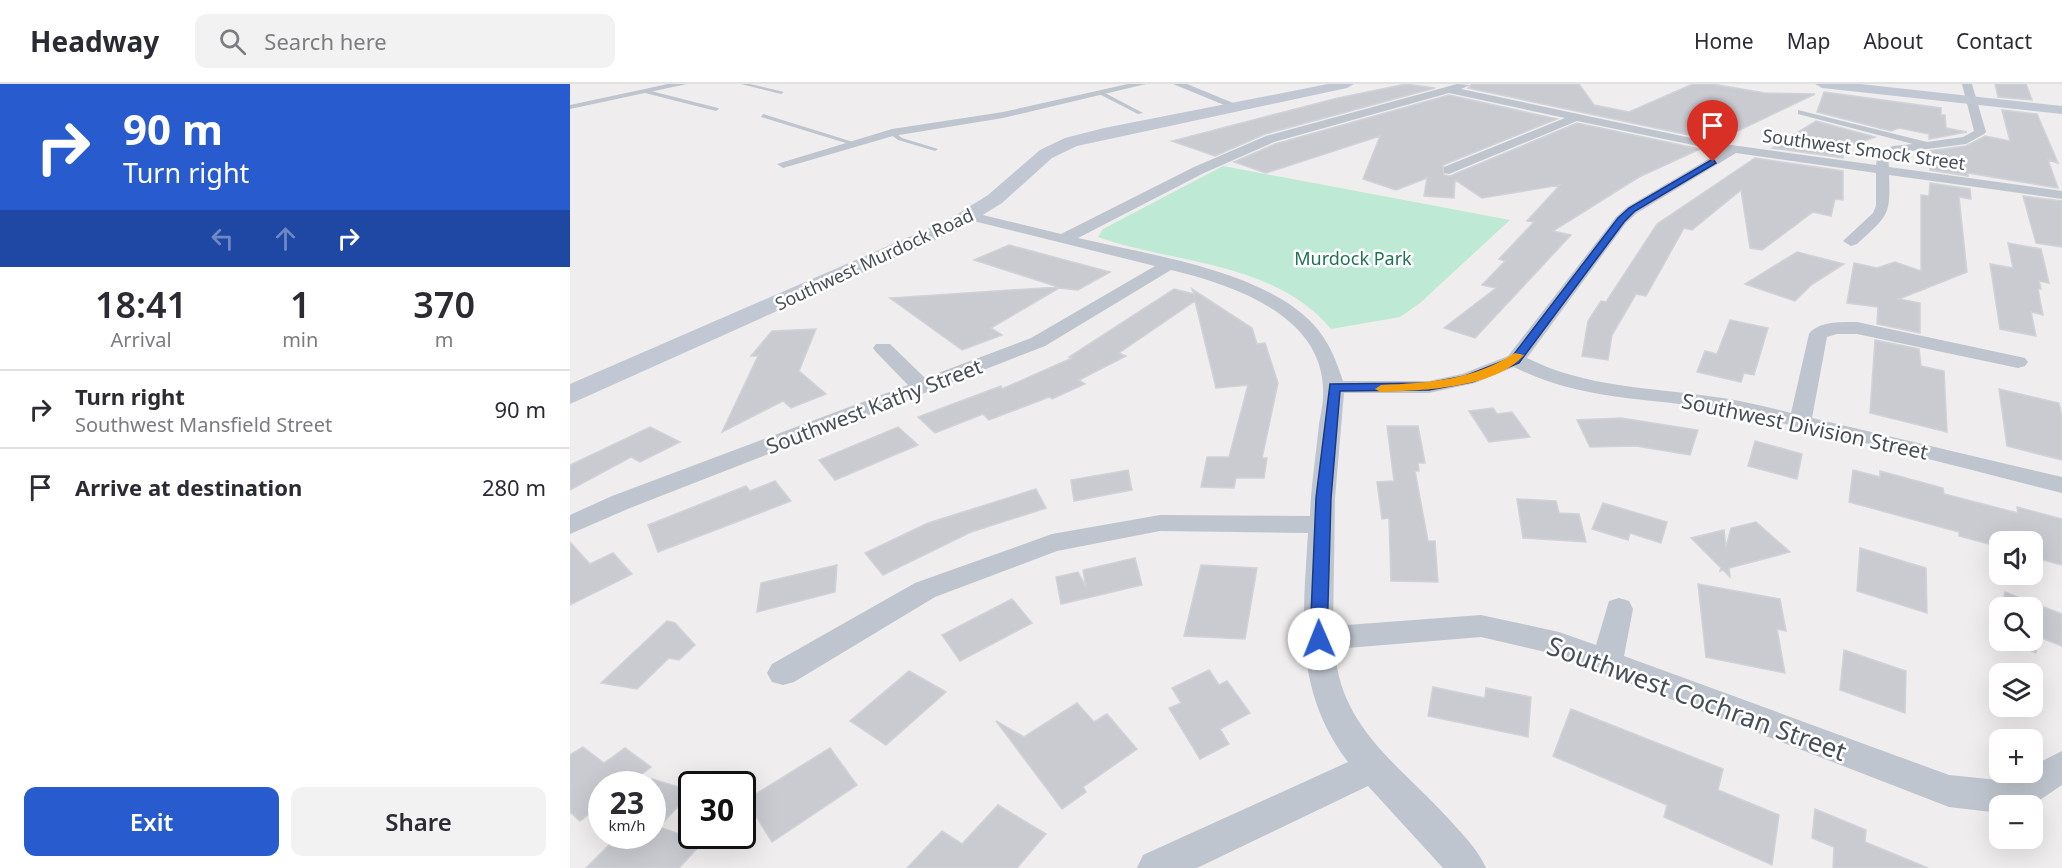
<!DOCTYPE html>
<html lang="en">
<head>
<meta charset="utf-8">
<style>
	:root { --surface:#fff; --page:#f2f2f3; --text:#2b2b33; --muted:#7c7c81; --line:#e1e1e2; --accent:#275bce }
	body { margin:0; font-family:"Noto Sans",sans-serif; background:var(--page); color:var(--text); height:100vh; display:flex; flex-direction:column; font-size:22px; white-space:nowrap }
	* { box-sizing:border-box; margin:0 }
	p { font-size:20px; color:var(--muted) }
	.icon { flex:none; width:33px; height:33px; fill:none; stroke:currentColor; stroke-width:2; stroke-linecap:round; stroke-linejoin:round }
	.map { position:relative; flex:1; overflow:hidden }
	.panel { display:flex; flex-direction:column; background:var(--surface); width:570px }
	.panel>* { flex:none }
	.banner { background:#275bce; color:#fff; overflow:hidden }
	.fabs { position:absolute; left:1419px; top:447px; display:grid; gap:12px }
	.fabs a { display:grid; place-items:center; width:54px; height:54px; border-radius:12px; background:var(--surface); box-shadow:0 6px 24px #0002; font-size:30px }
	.speed { position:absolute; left:18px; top:687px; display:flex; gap:12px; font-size:30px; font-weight:700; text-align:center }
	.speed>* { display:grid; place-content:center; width:78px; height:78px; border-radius:50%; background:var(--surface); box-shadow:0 6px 24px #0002; line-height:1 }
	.speed small { font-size:15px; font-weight:400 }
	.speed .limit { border:3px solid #111; border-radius:9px; background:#fff; color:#111 }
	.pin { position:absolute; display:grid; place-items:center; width:51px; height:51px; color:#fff; margin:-62px -26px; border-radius:50% 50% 50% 0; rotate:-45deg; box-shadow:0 0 6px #0007 }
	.pin .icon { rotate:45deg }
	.me { position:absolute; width:66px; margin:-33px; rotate:359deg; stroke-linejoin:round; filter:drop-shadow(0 0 4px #0008) }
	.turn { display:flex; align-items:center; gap:21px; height:126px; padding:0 24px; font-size:27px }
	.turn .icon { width:78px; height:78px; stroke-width:2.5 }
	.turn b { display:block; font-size:42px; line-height:51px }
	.lanes { display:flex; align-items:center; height:57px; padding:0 24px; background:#0003; justify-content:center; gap:30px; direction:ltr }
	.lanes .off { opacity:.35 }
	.eta { display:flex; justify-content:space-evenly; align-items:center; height:102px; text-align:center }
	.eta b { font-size:36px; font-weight:600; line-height:42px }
	.primary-button { display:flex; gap:12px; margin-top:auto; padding:12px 24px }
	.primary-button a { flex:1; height:69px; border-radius:12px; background:var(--accent); color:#fff; font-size:24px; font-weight:600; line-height:69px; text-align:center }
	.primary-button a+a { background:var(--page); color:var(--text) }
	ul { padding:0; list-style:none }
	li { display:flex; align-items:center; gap:18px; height:78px; padding:0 24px; border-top:2px solid var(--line) }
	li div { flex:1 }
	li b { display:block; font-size:22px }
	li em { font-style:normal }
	header { display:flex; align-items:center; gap:36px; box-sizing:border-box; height:84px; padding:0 30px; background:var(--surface); border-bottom:2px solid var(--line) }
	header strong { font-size:28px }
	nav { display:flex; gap:33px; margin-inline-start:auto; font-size:21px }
	.search { width:420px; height:54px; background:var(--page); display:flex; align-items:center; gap:15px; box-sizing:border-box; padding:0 21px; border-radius:12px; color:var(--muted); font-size:22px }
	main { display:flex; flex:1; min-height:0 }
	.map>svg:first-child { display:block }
</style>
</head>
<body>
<header>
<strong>Headway</strong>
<div class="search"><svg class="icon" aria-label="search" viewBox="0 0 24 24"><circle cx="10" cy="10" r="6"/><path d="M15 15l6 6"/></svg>Search here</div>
<nav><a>Home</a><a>Map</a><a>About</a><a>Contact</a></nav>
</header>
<main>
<section class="panel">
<div class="banner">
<div class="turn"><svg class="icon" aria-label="right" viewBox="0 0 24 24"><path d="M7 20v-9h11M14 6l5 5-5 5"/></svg><div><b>90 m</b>Turn right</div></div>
<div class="lanes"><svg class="icon off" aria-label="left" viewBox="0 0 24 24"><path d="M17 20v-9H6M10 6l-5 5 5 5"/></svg><svg class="icon off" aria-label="ahead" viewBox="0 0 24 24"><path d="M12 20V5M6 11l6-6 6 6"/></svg><svg class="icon" aria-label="right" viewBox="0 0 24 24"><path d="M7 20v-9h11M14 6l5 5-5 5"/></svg></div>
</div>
<div class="eta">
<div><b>18:41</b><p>Arrival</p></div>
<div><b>1</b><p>min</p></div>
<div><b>370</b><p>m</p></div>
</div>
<ul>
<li><svg class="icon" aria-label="right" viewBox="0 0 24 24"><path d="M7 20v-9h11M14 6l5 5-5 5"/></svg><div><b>Turn right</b><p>Southwest Mansfield Street</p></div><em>90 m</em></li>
<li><svg class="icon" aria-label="arrive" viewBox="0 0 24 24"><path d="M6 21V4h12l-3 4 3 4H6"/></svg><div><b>Arrive at destination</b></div><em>280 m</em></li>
</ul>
<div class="primary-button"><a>Exit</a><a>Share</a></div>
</section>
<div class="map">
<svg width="1492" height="784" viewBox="0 0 1492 784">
	<rect width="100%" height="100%" fill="#efeded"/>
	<path fill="#beead5" d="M653 82 940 136 850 219 830 233 761 245C704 177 604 180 528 153L533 145Z"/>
	<path fill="#cacbd1" stroke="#d1d2d8" stroke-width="1.5" d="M836 0 865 4 695 50 645 72 602 57 768 14Z
		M902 0H1009L1024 21 1059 28 1123 0H1142L1195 9 1245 10 1147 57 898 4Z
		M1425 0H1456L1462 16 1428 13Z
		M1254 8 1371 24V31H1375L1376 44 1397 48 1359 55V50L1329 44 1321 47 1247 28Z
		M879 11 987 35 873 81 874 91 880 92 1007 39 1130 65 1069 93 983 147 1001 151 905 254 874 244 926 204 912 201 935 177 929 175 964 138 957 137 990 101 912 114 885 96 884 114 854 112 857 94 826 106 793 95 810 52 696 89 664 78 705 60Z
		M1432 26 1467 30 1488 79 1478 76 1488 104 1398 89V92L1360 86 1359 67 1396 62 1415 52 1440 57Z
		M1246 37 1305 53 1273 64V74L1202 64Z
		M1185 74 1273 87V116L1265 115 1261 132 1243 128 1192 166 1180 164 1171 106 1122 146 1114 144 1076 212 1066 210 1042 251 1038 276 1012 272 1018 237 1031 217 1036 218 1087 140Z
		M1360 99 1400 105 1401 115 1389 113 1397 188 1329 215 1350 219V249L1307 240 1308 223 1277 219 1284 179 1307 184 1325 178 1351 187V111L1359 112Z
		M1453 112 1492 117V163L1466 159Z
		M1438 159 1471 165 1479 199 1469 197 1471 205H1468L1473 231 1461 228 1466 252 1430 245 1420 180 1443 184Z
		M439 161 540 188 508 206 489 204 421 244 432 251 392 266 320 214 488 203 404 176Z
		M1227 168 1274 180 1241 201 1225 217 1175 200Z
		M604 205 624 210 622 205 682 244 687 260 695 259 708 299 692 374H697L694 394H666L664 404 631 403 637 373H659L678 301 646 304 625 217 549 269 556 272 509 296 515 300 482 315 479 313 419 336 413 330 365 349 348 333 431 302 432 305 502 274 499 273Z
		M1160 236 1198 244 1184 291 1174 289 1171 298 1127 288 1135 267 1147 270Z
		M246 245 229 287 256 310 221 324 213 317 152 348 188 272H181L202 247Z
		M1305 256 1349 265 1351 282 1374 287 1377 348 1300 329Z
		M1429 305 1489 319 1492 332V376L1437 362Z
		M923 324 927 330 942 328 960 353 919 358 899 327Z
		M1051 334 1128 346 1120 371 1066 362 1020 363 1007 336Z
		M817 342H848L855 379H848L849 387H845L858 457H865L868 498 821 497 819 434 812 435 807 398 824 397Z
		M80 343 110 358 70 378 61 373 0 406V381Z
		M328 343 348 361 265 396 249 376Z
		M1185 357 1232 370 1227 395 1178 382Z
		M558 386 562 406 504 417 501 396Z
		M1283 386 1310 393V387L1373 404 1374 410 1448 429 1447 423 1492 435V481L1462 473V458H1430V463L1389 452V448L1279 418Z
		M205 397 221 417 88 468 78 441 176 402 180 407Z
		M466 405 476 424 401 448 313 491 295 469 358 439Z
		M947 415 986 417 989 429 1009 430 1016 458 953 454Z
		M1033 419 1097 438 1091 459 1060 449 1058 456 1022 445Z
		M1186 438 1220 468 1159 484 1160 493 1153 486 1150 487 1151 484 1121 454 1154 446 1156 463 1161 444Z
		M0 458 20 480 43 469 62 490 0 521Z
		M1290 464 1356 484 1357 529 1287 507Z
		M565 474 572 501 491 520 486 493 508 488 516 503 513 486Z
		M267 481 265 508 187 528 191 499Z
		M631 481 687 484 675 555 614 552Z
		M1128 500 1210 515 1216 547 1207 545 1215 589 1136 573Z
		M1435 508 1492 530V562L1469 553 1466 569 1437 556H1462V524H1431Z
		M442 515 462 539 390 577 372 551Z
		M97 537 105 539 125 561 109 576 99 574 67 605 31 599Z
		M1274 566 1336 587 1335 629 1270 606Z
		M639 586 649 601 657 597 680 629 650 645 659 660 630 675 599 624 611 619 602 604Z
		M339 587 376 608 316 661 280 637Z
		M863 603 915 614 916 604 961 613 958 653 858 632Z
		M507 619 524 638 537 630 567 665 513 703 516 708 492 725 426 637 454 653Z
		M1001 625 1153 685 1148 706 1209 731 1202 781 1094 733 1097 721 983 672Z
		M13 663 34 679 55 664 81 683 60 699 62 700H32V720L10 737 0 728V671Z
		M260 664 287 701 202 758 176 716Z
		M82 695 122 707 89 743 133 758 109 784H16L48 752H82Z
		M428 721 476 750 447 784H337L372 747 392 760Z
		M1245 725 1296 746 1295 758 1358 784H1263L1264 763 1242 754Z"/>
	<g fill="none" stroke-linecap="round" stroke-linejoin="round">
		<path fill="#bfc5ce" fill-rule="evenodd" d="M171 0H180L214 8 211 10Z
			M77 6 148 24 149 25 146 27 75 9Z
			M529 8H533L573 29 568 30 529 10Z
			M193 30 283 58 284 59 279 60 191 33Z
			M320 48H324L332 54 368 65 365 67 328 56 320 50Z"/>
		<path fill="#bfc5ce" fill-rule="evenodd" d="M98 0H117L0 25V21Z
			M558 0H576L433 34 323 52 213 84 207 80 322 45 433 28Z
			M603 0H617L673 23 664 25Z
			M887 0 900 1 891 5 1140 58 1306 81 1308 68 1323 62 1343 60 1228 30V26L1357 58 1393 53 1404 47 1392 0H1402L1416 48 1414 50 1396 60 1326 69 1318 73 1319 83 1492 107V115L1319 91C1321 133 1317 132 1287 160L1281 162 1273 157 1303 129 1306 122V89L1166 69 1067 129 1056 139 957 274C1017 304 1079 303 1145 313 1171 316 1196 323 1221 329L1239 250C1248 237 1272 238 1287 238L1455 274 1458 278 1455 282 1448 284 1287 250H1267L1257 253 1242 334 1492 393V409C1383 382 1275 352 1165 329 1088 312 1018 320 944 283L905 299 859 309H774L765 414 763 542 911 531 989 548 1026 561 1039 517 1049 514 1059 517 1063 525 1054 572 1379 691 1438 697 1452 688H1462V682L1492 667V701L1461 722H1430V729L1379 723 984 570 911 553 765 565C769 647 838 687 886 743 898 756 909 768 916 784H873L798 702 627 784H567L573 771 778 678C723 605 733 533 738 449L590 447 487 467 365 513 224 598 213 601 202 598 197 589 202 580 345 499 482 450 590 431 740 432C741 401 746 371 749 340 751 329 754 316 753 304 751 230 660 200 601 186L475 262 60 424 0 450V431L42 412 338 301 306 268 303 264 306 260H320L355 294 461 254 585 182 395 135 393 132 395 129 400 128 491 150 624 83 696 52ZM879 9 995 34 874 83V89L879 90 1007 37 1152 67 1057 123 1046 133 938 272 892 290 859 297H773C766 276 759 257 743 240 695 187 576 170 508 154L634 89 704 58Z"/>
		<path fill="#c1c8d4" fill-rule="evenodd" d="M758 0H784L777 4 507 62 482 74 432 119 392 144 0 320V300L378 136 418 111 470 66 495 54 534 44Z
			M1245 0H1290L1492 22V30L1252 4Z"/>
	</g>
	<path fill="#275bce" stroke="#193b86" stroke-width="1.5" d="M1143 75 1146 79 1065 127 1054 138 949 279 902 298 859 306 770 307 761 414 757 555 755 560H743L740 555 746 414 760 300 859 299 895 292 941 274 1048 134 1059 124Z"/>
	<path fill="#f59e0b" d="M945 269 954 271C924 305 853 306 811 308L805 305 811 301C859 299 904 296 945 269Z"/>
	<g text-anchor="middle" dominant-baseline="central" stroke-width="5" stroke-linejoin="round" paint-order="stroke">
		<g font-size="18" fill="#474e58" stroke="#fff">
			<text transform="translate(1294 65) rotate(8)">Southwest Smock Street</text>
			<text transform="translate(304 175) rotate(-25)">Southwest Murdock Road</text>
		</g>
		<g font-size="18" fill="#1e7353" stroke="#fff">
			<text x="783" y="174">Murdock Park</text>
		</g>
		<g font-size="21" fill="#474e58" stroke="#fff">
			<text transform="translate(304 322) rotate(-21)">Southwest Kathy Street</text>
			<text transform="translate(1235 342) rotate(12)">Southwest Division Street</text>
		</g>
		<g font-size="26" fill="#474e58" stroke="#fff">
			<text transform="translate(1127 614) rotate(20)">Southwest Cochran Street</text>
		</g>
	</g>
</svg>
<div class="fabs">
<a><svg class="icon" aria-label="sound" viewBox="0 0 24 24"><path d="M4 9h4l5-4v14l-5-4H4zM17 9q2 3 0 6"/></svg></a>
<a><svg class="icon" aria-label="search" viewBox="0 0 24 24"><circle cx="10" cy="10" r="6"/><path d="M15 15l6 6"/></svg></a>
<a><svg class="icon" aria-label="layers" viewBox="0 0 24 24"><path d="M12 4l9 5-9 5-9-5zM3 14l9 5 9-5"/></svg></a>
<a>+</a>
<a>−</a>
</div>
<div class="speed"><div>23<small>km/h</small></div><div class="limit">30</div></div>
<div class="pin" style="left:1143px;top:78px;background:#d93025"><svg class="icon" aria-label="arrive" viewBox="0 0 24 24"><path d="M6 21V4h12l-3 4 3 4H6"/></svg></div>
<svg class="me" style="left:749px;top:555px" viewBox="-20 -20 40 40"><circle r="19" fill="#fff"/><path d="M0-13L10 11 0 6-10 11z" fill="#275bce"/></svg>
</div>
</main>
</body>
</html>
